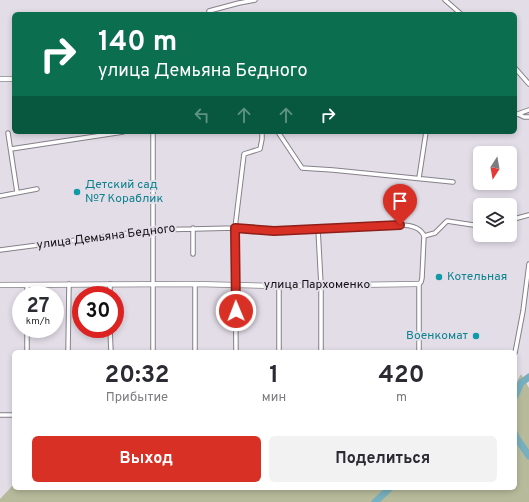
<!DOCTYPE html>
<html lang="ru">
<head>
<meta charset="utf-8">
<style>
	:root { --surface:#fff; --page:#f2f2f3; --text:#2b2b33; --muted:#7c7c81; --accent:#d93025 }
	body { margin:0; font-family:Overpass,sans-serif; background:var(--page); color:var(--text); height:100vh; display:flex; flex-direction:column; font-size:15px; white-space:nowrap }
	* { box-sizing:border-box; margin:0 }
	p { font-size:13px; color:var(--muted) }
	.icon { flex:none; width:22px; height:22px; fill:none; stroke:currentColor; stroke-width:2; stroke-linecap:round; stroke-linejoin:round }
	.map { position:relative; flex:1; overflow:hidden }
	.sheet { position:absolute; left:12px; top:350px; width:505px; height:140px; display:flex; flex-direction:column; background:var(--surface); border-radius:6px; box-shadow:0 2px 6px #0003 }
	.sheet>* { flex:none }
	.banner { position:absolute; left:12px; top:12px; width:505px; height:122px; border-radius:6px; box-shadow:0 2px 6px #0003; background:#0b6e4f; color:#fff; overflow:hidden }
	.needle { width:26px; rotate:191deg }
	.tools { position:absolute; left:473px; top:146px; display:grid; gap:8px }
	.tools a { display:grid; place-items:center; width:44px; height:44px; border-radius:6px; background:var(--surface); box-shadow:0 2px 6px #0003; font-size:20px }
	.speed { position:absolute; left:12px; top:286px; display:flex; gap:8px; font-size:20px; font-weight:700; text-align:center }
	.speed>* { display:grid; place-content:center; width:52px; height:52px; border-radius:50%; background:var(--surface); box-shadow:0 2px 6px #0003; line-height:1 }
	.speed small { font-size:10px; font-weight:400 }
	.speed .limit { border:6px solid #d22; background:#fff; color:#111 }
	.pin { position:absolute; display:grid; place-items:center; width:34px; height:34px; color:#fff; margin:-41px -17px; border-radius:50% 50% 50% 0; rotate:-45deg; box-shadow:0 0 4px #0007 }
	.pin .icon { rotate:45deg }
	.me { position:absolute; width:44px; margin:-22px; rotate:359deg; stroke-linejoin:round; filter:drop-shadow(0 0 3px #0008) }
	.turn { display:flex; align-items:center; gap:14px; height:84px; padding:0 20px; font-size:18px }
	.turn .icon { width:52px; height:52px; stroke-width:2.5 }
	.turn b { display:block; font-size:28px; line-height:34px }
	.lanes { display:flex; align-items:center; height:38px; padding:0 20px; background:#0003; justify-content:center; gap:20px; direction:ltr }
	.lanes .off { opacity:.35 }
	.eta { display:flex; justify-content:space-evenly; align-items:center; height:68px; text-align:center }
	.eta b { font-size:24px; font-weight:700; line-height:28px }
	.primary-button { display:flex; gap:8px; margin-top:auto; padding:8px 20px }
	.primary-button a { flex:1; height:46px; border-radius:6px; background:var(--accent); color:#fff; font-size:16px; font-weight:700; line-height:46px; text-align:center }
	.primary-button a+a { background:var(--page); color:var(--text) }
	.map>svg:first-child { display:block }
</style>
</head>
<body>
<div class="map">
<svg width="529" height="502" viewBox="0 0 529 502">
	<rect width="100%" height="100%" fill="#e3dde8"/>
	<path fill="#b8bb9b" d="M521 374 529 388V502H0V499L14 484V488H515V385Z"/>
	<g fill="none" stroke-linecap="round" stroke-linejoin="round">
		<path stroke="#78afbe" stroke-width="7" d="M515 396 521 383 529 377
			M515 434 516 437 529 456
			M375 502 390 488"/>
		<g stroke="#86808a" stroke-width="5.5">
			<path id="minor" d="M445 0 461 14
				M209 14V11L239 3 255 0
				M515 68 529 84
				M518 114 524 117H529
				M515 115 529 110
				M278 132 302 168 333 170 453 182
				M8 133 17 192
				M11 149 123 132
				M419 178 426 132
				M0 196 37 189
				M510 220 529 215
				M193 228V254
				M318 229 321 285V352
				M0 250 153 230 235 228 274 231 400 225C409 225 420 226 424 236
				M110 284V295
				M279 286V352
				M27 295V285
				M110 329 111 352
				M27 352V329
				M68 352 69 284
				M153 352V132
				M195 352V284
				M236 352 235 228 244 154 260 149 262 139V132
				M419 352V284L421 282 422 278 424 236 435 233 447 221 480 226
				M515 353 523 311 529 264
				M0 415H14"/>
		</g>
		<g stroke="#86808a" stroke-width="6">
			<path id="tertiary" d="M0 79H14
				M0 285 195 284 279 286 419 284"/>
		</g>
		<use href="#minor" stroke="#fff" stroke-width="3.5"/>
		<use href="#tertiary" stroke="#fff" stroke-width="4.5"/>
	</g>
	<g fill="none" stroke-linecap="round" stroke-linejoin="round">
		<g stroke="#8d1f18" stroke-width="10">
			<path id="route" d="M236 311 235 228 274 231 400 225"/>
		</g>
		<use href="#route" stroke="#d93025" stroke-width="7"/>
	</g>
	<g fill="#0f9aa8" stroke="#e3dde8" stroke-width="1.5">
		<circle cx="77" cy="192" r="4"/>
		<circle cx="439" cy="277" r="4"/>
		<circle cx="476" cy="336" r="4"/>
	</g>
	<g text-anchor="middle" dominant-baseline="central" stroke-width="4" stroke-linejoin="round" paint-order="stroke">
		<g font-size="12" fill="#0d838f" stroke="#e3dde8" text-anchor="start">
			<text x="85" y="185">Детский сад<tspan x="85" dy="14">№7 Кораблик</tspan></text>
			<text x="447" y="277">Котельная</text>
			<text x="468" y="336" text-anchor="end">Военкомат</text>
		</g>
		<g font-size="12" fill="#110f13" stroke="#e3dde8">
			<text transform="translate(106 237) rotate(-7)">улица Демьяна Бедного</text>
			<text x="317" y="285">улица Пархоменко</text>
		</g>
	</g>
</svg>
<div class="tools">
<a><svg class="needle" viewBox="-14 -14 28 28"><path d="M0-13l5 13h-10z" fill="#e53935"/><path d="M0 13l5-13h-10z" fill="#7c7c81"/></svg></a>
<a><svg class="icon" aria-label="layers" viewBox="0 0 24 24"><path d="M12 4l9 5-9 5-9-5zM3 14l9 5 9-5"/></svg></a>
</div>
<div class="speed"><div>27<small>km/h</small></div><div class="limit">30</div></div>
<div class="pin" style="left:400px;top:225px;background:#d93025"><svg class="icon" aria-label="arrive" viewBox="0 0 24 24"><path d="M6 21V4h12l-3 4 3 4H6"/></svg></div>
<svg class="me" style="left:236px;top:311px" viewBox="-20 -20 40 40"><circle r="17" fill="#d93025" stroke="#fff" stroke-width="3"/><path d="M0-11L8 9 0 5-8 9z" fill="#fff"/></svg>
<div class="banner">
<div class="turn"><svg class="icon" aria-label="right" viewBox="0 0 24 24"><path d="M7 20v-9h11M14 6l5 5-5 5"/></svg><div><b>140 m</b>улица Демьяна Бедного</div></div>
<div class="lanes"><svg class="icon off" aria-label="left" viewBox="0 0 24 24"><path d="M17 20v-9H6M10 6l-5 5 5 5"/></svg><svg class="icon off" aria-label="ahead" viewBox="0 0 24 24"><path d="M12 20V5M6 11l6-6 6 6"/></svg><svg class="icon off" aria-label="ahead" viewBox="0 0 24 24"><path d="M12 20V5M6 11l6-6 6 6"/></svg><svg class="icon" aria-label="right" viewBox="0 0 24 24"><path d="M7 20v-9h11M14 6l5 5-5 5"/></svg></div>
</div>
<section class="sheet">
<div class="eta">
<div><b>20:32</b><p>Прибытие</p></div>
<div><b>1</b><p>мин</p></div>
<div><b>420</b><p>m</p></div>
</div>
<div class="primary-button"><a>Выход</a><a>Поделиться</a></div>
</section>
</div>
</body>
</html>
